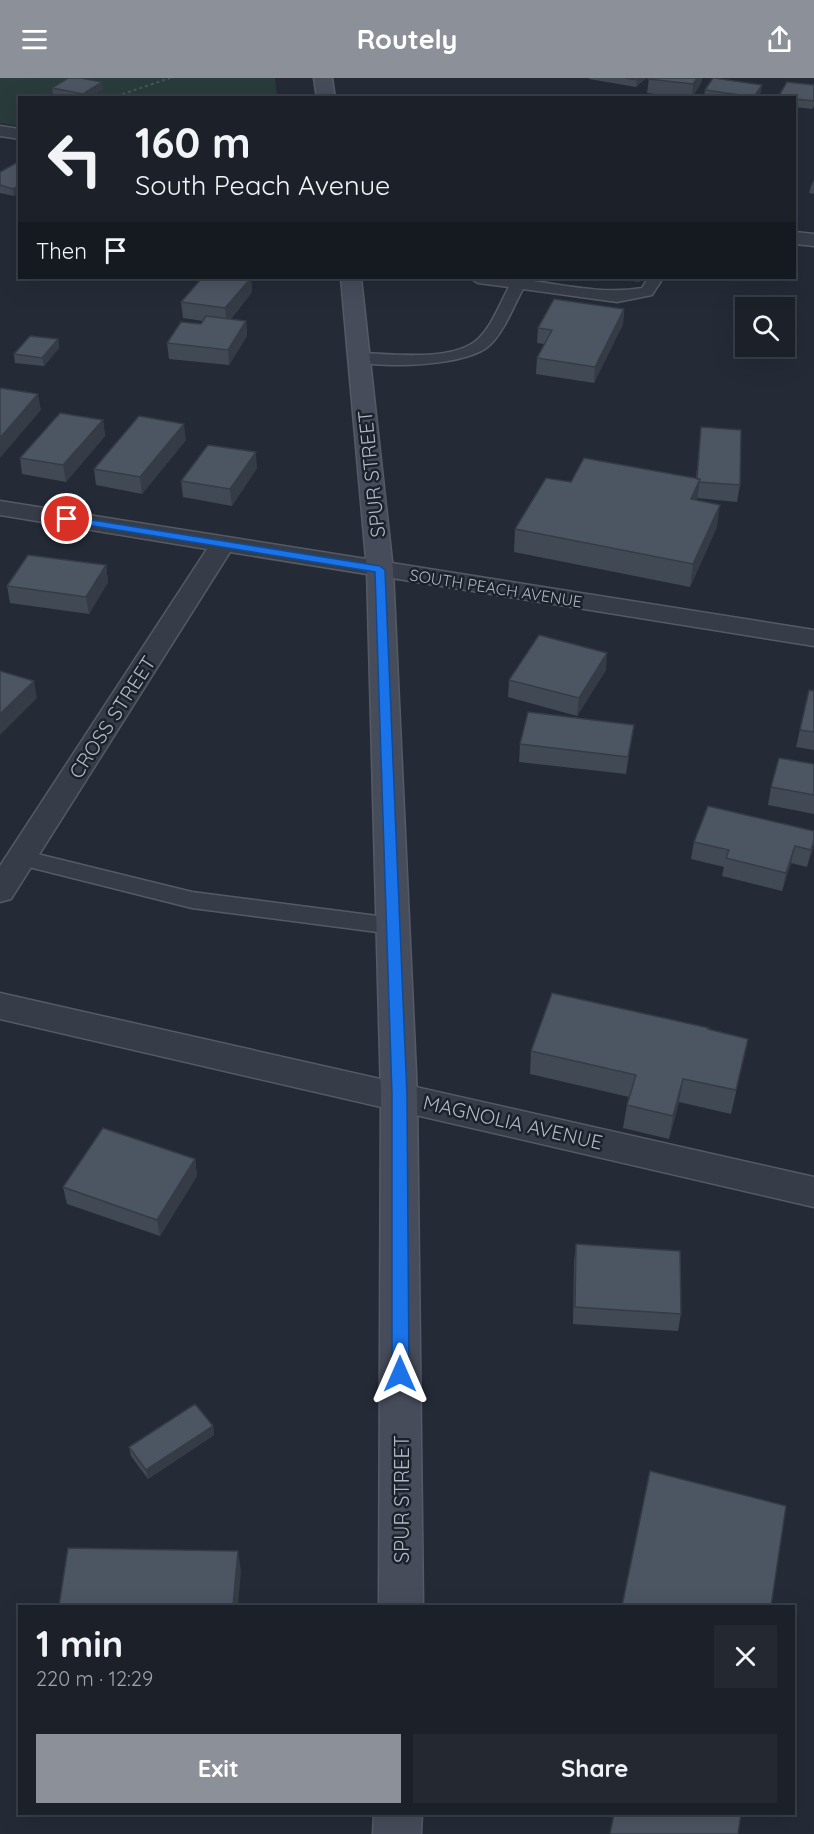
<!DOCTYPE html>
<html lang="en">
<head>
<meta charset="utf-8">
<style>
	:root { --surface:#1b2029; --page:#242831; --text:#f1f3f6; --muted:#a0a3a8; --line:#393e46; --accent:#8c9099 }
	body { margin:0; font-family:Quicksand,sans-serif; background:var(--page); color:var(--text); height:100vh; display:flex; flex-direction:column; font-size:22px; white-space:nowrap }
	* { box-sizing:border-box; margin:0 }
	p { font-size:20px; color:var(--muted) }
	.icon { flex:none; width:33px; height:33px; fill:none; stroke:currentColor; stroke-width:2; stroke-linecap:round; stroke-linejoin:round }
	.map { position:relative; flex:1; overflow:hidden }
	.details { position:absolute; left:18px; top:1527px; width:777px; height:210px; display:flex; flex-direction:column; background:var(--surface); border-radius:0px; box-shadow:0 6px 24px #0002,0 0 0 2px var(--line) }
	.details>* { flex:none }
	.top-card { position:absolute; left:18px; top:18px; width:778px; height:183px; border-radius:0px; box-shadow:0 6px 24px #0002,0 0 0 2px var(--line); background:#1b2029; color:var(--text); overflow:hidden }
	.tools { position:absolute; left:735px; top:219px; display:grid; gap:12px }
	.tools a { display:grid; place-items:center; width:60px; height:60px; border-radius:0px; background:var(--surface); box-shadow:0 6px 24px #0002,0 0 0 2px var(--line); font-size:30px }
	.pin { position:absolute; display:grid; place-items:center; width:51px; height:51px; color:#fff; margin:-26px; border:3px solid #fff; border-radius:50%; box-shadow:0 2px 6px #0007 }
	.me { position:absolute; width:66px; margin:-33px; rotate:0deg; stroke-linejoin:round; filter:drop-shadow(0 0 4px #0008) }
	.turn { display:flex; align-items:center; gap:21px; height:126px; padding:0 18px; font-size:27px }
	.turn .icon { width:78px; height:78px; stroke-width:2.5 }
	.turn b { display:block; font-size:42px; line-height:51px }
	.then { display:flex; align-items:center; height:57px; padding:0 18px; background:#0003; gap:12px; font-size:22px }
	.round { display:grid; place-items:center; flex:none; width:63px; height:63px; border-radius:0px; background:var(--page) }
	.head { display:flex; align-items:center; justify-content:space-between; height:102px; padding:0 18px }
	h1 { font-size:36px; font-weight:800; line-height:45px }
	.button { display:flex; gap:12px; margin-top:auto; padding:12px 18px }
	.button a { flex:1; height:69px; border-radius:0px; background:var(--accent); color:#fff; font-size:24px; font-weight:800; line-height:69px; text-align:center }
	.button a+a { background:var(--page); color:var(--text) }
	header { display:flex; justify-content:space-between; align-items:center; height:78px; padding:0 18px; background:var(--accent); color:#fff; font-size:27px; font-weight:800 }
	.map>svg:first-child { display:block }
</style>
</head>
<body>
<header><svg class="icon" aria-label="menu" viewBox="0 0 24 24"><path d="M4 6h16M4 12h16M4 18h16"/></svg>Routely<svg class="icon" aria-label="share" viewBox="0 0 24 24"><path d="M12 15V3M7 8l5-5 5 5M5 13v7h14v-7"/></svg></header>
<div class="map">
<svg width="814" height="1756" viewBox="0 0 814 1756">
	<rect width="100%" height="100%" fill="#242b37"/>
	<path fill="#2a3b3c" d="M0 0H275L277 19 20 20 19 48 0 45Z"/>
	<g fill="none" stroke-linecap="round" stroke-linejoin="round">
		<g stroke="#555b65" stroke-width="3">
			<path id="service" d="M470 200C528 194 585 220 642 210L648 200H663L652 217 617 224 523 211C513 229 505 252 490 267 468 288 384 291 354 283L352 280 354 277 360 275C393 276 453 284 478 261 492 248 500 225 509 209L478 205Z
				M21 772 192 814 393 840 401 842 405 848 401 854 393 856 192 830 13 785 10 780 13 775Z"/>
		</g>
		<g stroke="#555b65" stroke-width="3">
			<path id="minor" d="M0 48 20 51V61L0 58Z
				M795 154 814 156V168L795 166Z
				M0 423 814 552V568L230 474 11 821 0 824V788L207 471 0 437Z
				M0 915 814 1099V1129L0 941Z"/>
		</g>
		<g stroke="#555b65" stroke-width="3">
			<path id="secondary" d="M314 0H332L335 20H317Z
				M341 200H361L393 492 417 1017 423 1528H379L381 1017 367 492Z
				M374 1736H422L421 1756H373Z"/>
		</g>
		<path stroke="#475659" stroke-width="2" stroke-dasharray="3 3" stroke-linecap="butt" d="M111 20 170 0"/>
		<use href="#service" fill="#373d48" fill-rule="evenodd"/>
		<use href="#minor" fill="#373d48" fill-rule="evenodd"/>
		<use href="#secondary" fill="#464c5a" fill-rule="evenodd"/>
	</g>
	<path fill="#414954" d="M589 0H646L636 9 589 1Z
		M649 0H702V3L692 20 647 15Z
		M787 4 814 7V28L812 31 795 29V20H778Z
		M52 10 103 11 89 20H65L53 17Z
		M705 12 761 14 757 20 704 19Z
		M20 86V115L14 118 0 115V94Z
		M814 102V116L809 115 811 108Z
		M187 200H251L252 214 231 241 246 243 247 258 229 287 169 281 167 265 201 246 203 243 183 240 181 224 201 201Z
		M614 200H641L639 204Z
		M624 231 623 246 594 305 536 296 537 280 544 266 537 265 538 250Z
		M58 261 59 270 44 288 15 285 14 276Z
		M103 342 105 358 66 404 22 396 20 380Z
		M701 349 740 407 737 424 697 420V422L717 449 690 509 514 474 515 451 571 404 696 401Z
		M186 362 142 416 96 407 94 391Z
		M257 390 232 428 183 419 181 403Z
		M106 487 108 504 89 536 10 525 7 508Z
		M606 592 577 638 508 619 509 602Z
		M809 612 814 613V672L796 669Z
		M631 664 626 696 519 684 520 666Z
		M814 686V736L768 727 771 709Z
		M814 753V765L807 789 791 785 782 813 722 798 724 789 691 781 694 764Z
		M709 950 708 952 748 961 731 1036 679 1024 669 1061 623 1050 627 1027 629 1019 530 996 531 973Z
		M195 1081 197 1098 160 1158 67 1126 63 1109Z
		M576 1166 681 1236 678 1253 573 1246 574 1183Z
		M213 1348 214 1357 148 1401 131 1378 129 1369Z
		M26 1736H25H167L166 1739Z"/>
	<path fill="#353c45" d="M639 0H646L636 9 637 2Z
		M697 0H702V3L692 20 693 6Z
		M102 4 103 11 89 20H84L83 16Z
		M762 7 761 14 757 20H754Z
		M20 107V115L14 118 13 111Z
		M251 200 252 214 227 246 225 230Z
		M624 231 623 246 594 305 595 289Z
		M246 243 247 258 229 287 228 272Z
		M58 261 59 270 44 288 42 280Z
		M38 316 41 332 0 380V360Z
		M103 342 105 358 66 404 63 387Z
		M184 346 186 362 142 416 140 399Z
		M256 374 257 390 232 428 230 411Z
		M700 401 697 424 691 421Z
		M720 427 717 449 690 509 693 486Z
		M106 487 108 504 89 536 86 519Z
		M607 575 606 592 577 638 579 620Z
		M34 603 37 620 0 657V636Z
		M814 762 813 771 807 789 811 772Z
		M795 768 791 785 782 813 786 795Z
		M683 1001 679 1024 669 1061 673 1038Z
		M195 1081 197 1098 160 1158 157 1142Z
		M213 1348 214 1357 148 1401 146 1392Z
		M238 1473 241 1493 238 1528H233Z"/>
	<path fill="#4c5562" stroke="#353c45" stroke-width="1.5" d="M68 0H81L102 4 83 16 52 10Z
		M625 0H639L637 2Z
		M649 0H697L693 6 648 1Z
		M713 0H714L762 7 754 19 705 12Z
		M787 4 814 7V23L795 21V20L778 19Z
		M16 85 20 86V107L13 111 0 107V94Z
		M202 200H251L225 230 181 224Z
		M554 221 624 231 595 289 537 280 552 252 538 250Z
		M206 238 246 243 228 272 167 265 181 244 201 246Z
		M30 258 58 261 42 280 14 276Z
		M0 310 38 316 0 360Z
		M60 335 103 342 63 387 20 380Z
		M139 338 184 346 140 399 94 391Z
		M701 349 741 352 740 407 699 404 700 401H697Z
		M208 367 256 374 230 411 181 403Z
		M584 380 700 401 691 421 720 427 693 486 515 451 546 400 571 404Z
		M28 477 106 487 86 519 7 508Z
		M539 557 607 575 579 620 509 602Z
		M0 593 34 603 0 636Z
		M809 612 814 613V654L800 652Z
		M528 634 634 647 628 679 520 666Z
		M779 680 814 686V717L771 709Z
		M708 728 814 753V762L811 772 795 768 786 795 726 780 729 772 694 764Z
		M552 915 709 950 708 951 748 961 736 1012 683 1001 673 1038 627 1027 636 997 531 973Z
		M103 1050 195 1081 157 1142 63 1109Z
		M576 1166 680 1173 681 1236 575 1229Z
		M195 1326 213 1348 146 1392 129 1369Z
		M650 1393 786 1428 771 1528H622Z
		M68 1470 238 1473 233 1528H59Z
		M614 1736H741L738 1756H610Z"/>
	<path fill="#1a73e8" stroke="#114b97" stroke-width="1.5" d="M67 438 380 488 385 492 407 1017 409 1296 406 1301 400 1304 394 1301 392 1296V1017L375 494 63 443V439Z"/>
	<g text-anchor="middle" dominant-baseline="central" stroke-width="5" stroke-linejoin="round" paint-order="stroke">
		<g font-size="16" fill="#b2b8c4" stroke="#1c222c">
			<text transform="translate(496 510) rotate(9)">SOUTH PEACH AVENUE</text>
		</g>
		<g font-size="20" fill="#b2b8c4" stroke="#1c222c">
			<text transform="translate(371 396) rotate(-96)">SPUR STREET</text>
			<text transform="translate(112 639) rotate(-57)">CROSS STREET</text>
			<text transform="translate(513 1044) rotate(13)">MAGNOLIA AVENUE</text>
			<text transform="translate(401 1421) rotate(-90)">SPUR STREET</text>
		</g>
	</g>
</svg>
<div class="tools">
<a><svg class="icon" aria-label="search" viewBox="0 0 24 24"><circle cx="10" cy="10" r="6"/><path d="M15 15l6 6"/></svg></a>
</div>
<div class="pin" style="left:67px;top:441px;background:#d93025"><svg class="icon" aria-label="arrive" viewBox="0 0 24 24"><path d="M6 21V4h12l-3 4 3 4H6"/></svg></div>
<svg class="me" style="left:400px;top:1296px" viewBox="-20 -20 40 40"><path d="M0-17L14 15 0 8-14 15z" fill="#1a73e8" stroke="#fff" stroke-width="4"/></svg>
<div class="top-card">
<div class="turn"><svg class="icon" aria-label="left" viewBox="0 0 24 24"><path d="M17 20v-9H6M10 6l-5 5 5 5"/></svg><div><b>160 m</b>South Peach Avenue</div></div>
<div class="then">Then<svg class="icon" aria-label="arrive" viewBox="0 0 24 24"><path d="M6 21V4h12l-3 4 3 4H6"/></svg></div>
</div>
<section class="details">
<div class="head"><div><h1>1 min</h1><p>220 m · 12:29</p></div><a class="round"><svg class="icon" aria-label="close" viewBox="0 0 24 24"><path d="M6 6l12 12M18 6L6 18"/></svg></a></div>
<div class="button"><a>Exit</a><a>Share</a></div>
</section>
</div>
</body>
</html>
